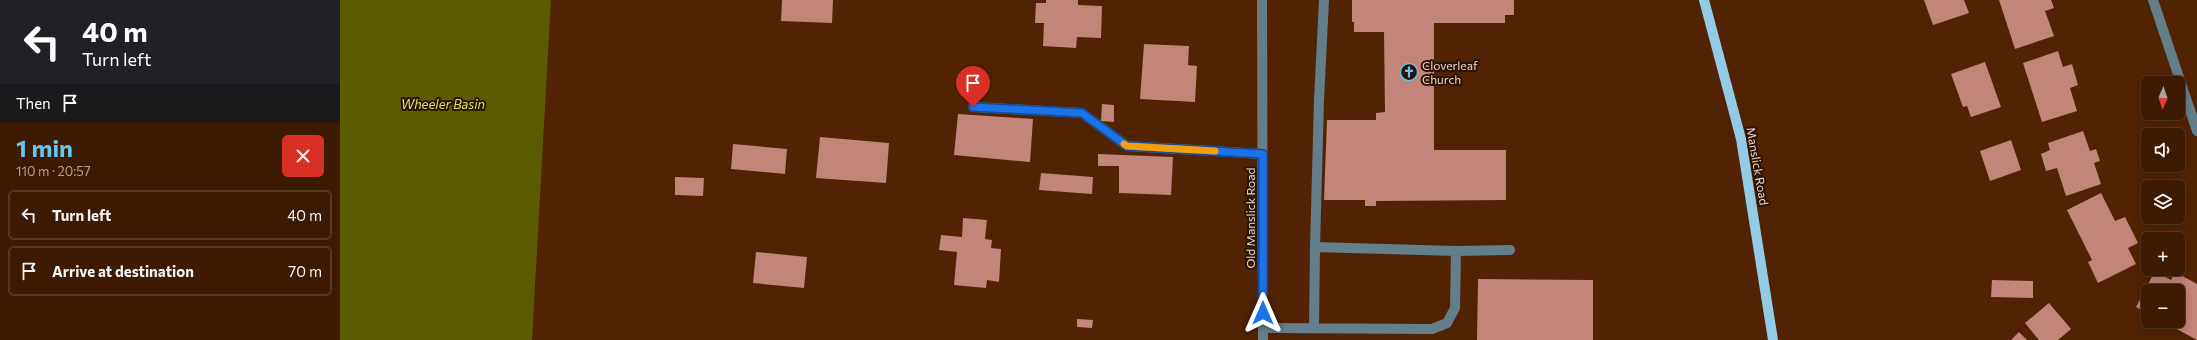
<!DOCTYPE html>
<html lang="en">
<head>
<meta charset="utf-8">
<style>
	:root { --surface:#3d1a02; --page:#482711; --text:#f1f3f6; --muted:#ada199; --line:#563824; --accent:#66c4ef }
	body { margin:0; font-family:Commissioner,sans-serif; background:var(--page); color:var(--text); height:100vh; display:flex; flex-direction:column; font-size:15px; white-space:nowrap }
	* { box-sizing:border-box; margin:0 }
	p { font-size:13px; color:var(--muted) }
	.icon { flex:none; width:22px; height:22px; fill:none; stroke:currentColor; stroke-width:2; stroke-linecap:round; stroke-linejoin:round }
	.map { position:relative; flex:1; overflow:hidden }
	.sheet { display:flex; flex-direction:column; background:var(--surface); width:340px }
	.sheet>* { flex:none }
	.top-card { background:#202124; color:#fff; overflow:hidden }
	.needle { width:26px; rotate:182deg }
	.tools { position:absolute; left:1801px; top:76px; display:grid; gap:8px }
	.tools a { display:grid; place-items:center; width:44px; height:44px; border-radius:6px; background:var(--surface); box-shadow:0 2px 10px #0003,0 0 0 1px var(--line); font-size:20px }
	.pin { position:absolute; display:grid; place-items:center; width:34px; height:34px; color:#fff; margin:-41px -17px; border-radius:50% 50% 50% 0; rotate:-45deg; box-shadow:0 0 4px #0007 }
	.pin .icon { rotate:45deg }
	.me { position:absolute; width:44px; margin:-22px; rotate:0deg; stroke-linejoin:round; filter:drop-shadow(0 0 3px #0008) }
	.turn { display:flex; align-items:center; gap:14px; height:84px; padding:0 16px; font-size:18px }
	.turn .icon { width:52px; height:52px; stroke-width:2.5 }
	.turn b { display:block; font-size:28px; line-height:34px }
	.then { display:flex; align-items:center; height:38px; padding:0 16px; background:#0003; gap:8px; font-size:15px }
	.round { display:grid; place-items:center; flex:none; width:42px; height:42px; border-radius:6px; background:var(--page) }
	.head { display:flex; align-items:center; justify-content:space-between; height:68px; padding:0 16px }
	h1 { font-size:24px; font-weight:700; line-height:30px; color:var(--accent) }
	ul { padding:0; list-style:none }
	li { display:flex; align-items:center; gap:12px; height:50px; margin:0 8px 6px; padding:0 8px; border:2px solid var(--line); border-radius:6px }
	li div { flex:1 }
	li b { display:block; font-size:15px }
	li em { font-style:normal }
	main { display:flex; flex:1; min-height:0 }
	.map>svg:first-child { display:block }
</style>
</head>
<body>
<main>
<section class="sheet">
<div class="top-card">
<div class="turn"><svg class="icon" aria-label="left" viewBox="0 0 24 24"><path d="M17 20v-9H6M10 6l-5 5 5 5"/></svg><div><b>40 m</b>Turn left</div></div>
<div class="then">Then<svg class="icon" aria-label="arrive" viewBox="0 0 24 24"><path d="M6 21V4h12l-3 4 3 4H6"/></svg></div>
</div>
<div class="head"><div><h1>1 min</h1><p>110 m · 20:57</p></div><a class="round" style="background:#d93025;color:#fff"><svg class="icon" aria-label="close" viewBox="0 0 24 24"><path d="M6 6l12 12M18 6L6 18"/></svg></a></div>
<ul>
<li><svg class="icon" aria-label="left" viewBox="0 0 24 24"><path d="M17 20v-9H6M10 6l-5 5 5 5"/></svg><div><b>Turn left</b></div><em>40 m</em></li>
<li><svg class="icon" aria-label="arrive" viewBox="0 0 24 24"><path d="M6 21V4h12l-3 4 3 4H6"/></svg><div><b>Arrive at destination</b></div><em>70 m</em></li>
</ul>
</section>
<div class="map">
<svg width="1857" height="340" viewBox="0 0 1857 340">
	<rect width="100%" height="100%" fill="#512303"/>
	<path fill="#5a5b02" d="M0 0H211L192 340H0Z"/>
	<path fill="#c38479" d="M442 0H493L492 23 441 21Z
		M706 0H738V5L762 6 761 38 737 37 736 48 703 46 704 23H695L696 3H706Z
		M1012 0H1174V15H1165V23H1094V150H1166V200L1036 201V206H1025V200H984L987 120H1036V113L1045 112 1044 32H1014V22H1012Z
		M1584 0H1624L1629 13 1593 25Z
		M1659 0H1711L1714 8 1705 11 1714 36 1675 49Z
		M804 44 849 46 848 65 857 66 855 102 800 99Z
		M1718 51 1723 67 1732 64 1738 85 1730 88 1737 111 1702 122 1683 63Z
		M1645 62 1661 107 1631 117 1627 106 1623 107 1611 74Z
		M762 104 774 105V122L761 121Z
		M618 114 693 119 690 162 614 155Z
		M1743 131 1750 151 1756 149 1760 161 1754 163 1761 184 1726 196 1717 168 1706 171 1701 154 1710 150 1708 143Z
		M480 137 549 143 546 183 476 178Z
		M1671 140 1681 170 1650 181 1640 151Z
		M393 144 447 149 445 174 391 169Z
		M758 154 833 157 831 195 779 193V166H758Z
		M701 173 753 177 752 194 699 190Z
		M335 177 364 178 363 196 335 195Z
		M1761 193 1775 221 1785 217 1798 243 1788 248 1796 264 1758 283 1748 262 1752 260 1727 210Z
		M623 218 647 220 645 239 652 240 651 248 661 249 659 282 647 280 646 288 614 285 617 252 599 250 601 235 622 237Z
		M416 252 467 257 464 288 413 283Z
		M1815 271 1831 280 1835 272 1857 284V340L1822 321H1838V291H1808V313L1796 307Z
		M1138 279 1253 280V340H1137Z
		M1652 280 1693 281V298L1651 297Z
		M1709 303 1731 329 1718 340H1699L1685 323Z
		M737 319 753 320 752 328 737 327Z
		M1679 332 1687 340H1671Z"/>
	<g fill="none" stroke-linecap="round" stroke-linejoin="round">
		<path stroke="#647e8b" stroke-width="10" d="M922 0 923 340
			M1813 0 1857 131
			M633 107 742 113 787 146 923 154
			M1116 251 1170 250
			M923 328 1092 329 1107 323 1115 308 1116 251 975 247 979 100 984 0
			M974 328 975 247"/>
		<path stroke="#93cae5" stroke-width="10" d="M1364 0 1401 139 1433 340"/>
	</g>
	<g fill="none" stroke-linecap="round" stroke-linejoin="round">
		<g stroke="#114b97" stroke-width="10">
			<path id="route" d="M633 107 742 113 787 146 923 154V313"/>
		</g>
		<use href="#route" stroke="#1a73e8" stroke-width="7"/>
		<path stroke="#f59e0b" stroke-width="7" d="M784 144 787 146 875 151"/>
	</g>
	<defs>
		<g id="church-ring" transform="scale(0.9)"><circle r="9.5" fill="#281407" stroke="#66c4ef" stroke-width="1.5"/><path d="M-1.2-6h2.4v3.5h3.3v2.4h-3.3V6h-2.4V-.1h-3.3v-2.4h3.3Z" fill="#66c4ef"/></g>
	</defs>
	<g fill-rule="evenodd">
		<use href="#church-ring" x="1069" y="72"/>
	</g>
	<g text-anchor="middle" dominant-baseline="central" stroke-width="4" stroke-linejoin="round" paint-order="stroke">
		<g font-size="12" fill="#f0d2c2" stroke="#281407" text-anchor="start">
			<text x="1082" y="65">Cloverleaf<tspan x="1082" dy="14">Church</tspan></text>
		</g>
		<g font-size="12" fill="#f0d2c2" stroke="#281407">
			<text transform="translate(1418 166) rotate(80)">Manslick Road</text>
			<text transform="translate(910 218) rotate(-90)">Old Manslick Road</text>
		</g>
		<g font-size="13" font-style="italic" fill="#dfe15b" stroke="#281407">
			<text x="103" y="104">Wheeler Basin</text>
		</g>
	</g>
</svg>
<div class="tools">
<a><svg class="needle" viewBox="-14 -14 28 28"><path d="M0-13l5 13h-10z" fill="#e53935"/><path d="M0 13l5-13h-10z" fill="#ada199"/></svg></a>
<a><svg class="icon" aria-label="sound" viewBox="0 0 24 24"><path d="M4 9h4l5-4v14l-5-4H4zM17 9q2 3 0 6"/></svg></a>
<a><svg class="icon" aria-label="layers" viewBox="0 0 24 24"><path d="M12 4l9 5-9 5-9-5zM3 14l9 5 9-5"/></svg></a>
<a>+</a>
<a>−</a>
</div>
<div class="pin" style="left:633px;top:107px;background:#d93025"><svg class="icon" aria-label="arrive" viewBox="0 0 24 24"><path d="M6 21V4h12l-3 4 3 4H6"/></svg></div>
<svg class="me" style="left:923px;top:313px" viewBox="-20 -20 40 40"><path d="M0-17L14 15 0 8-14 15z" fill="#1a73e8" stroke="#fff" stroke-width="4"/></svg>
</div>
</main>
</body>
</html>
